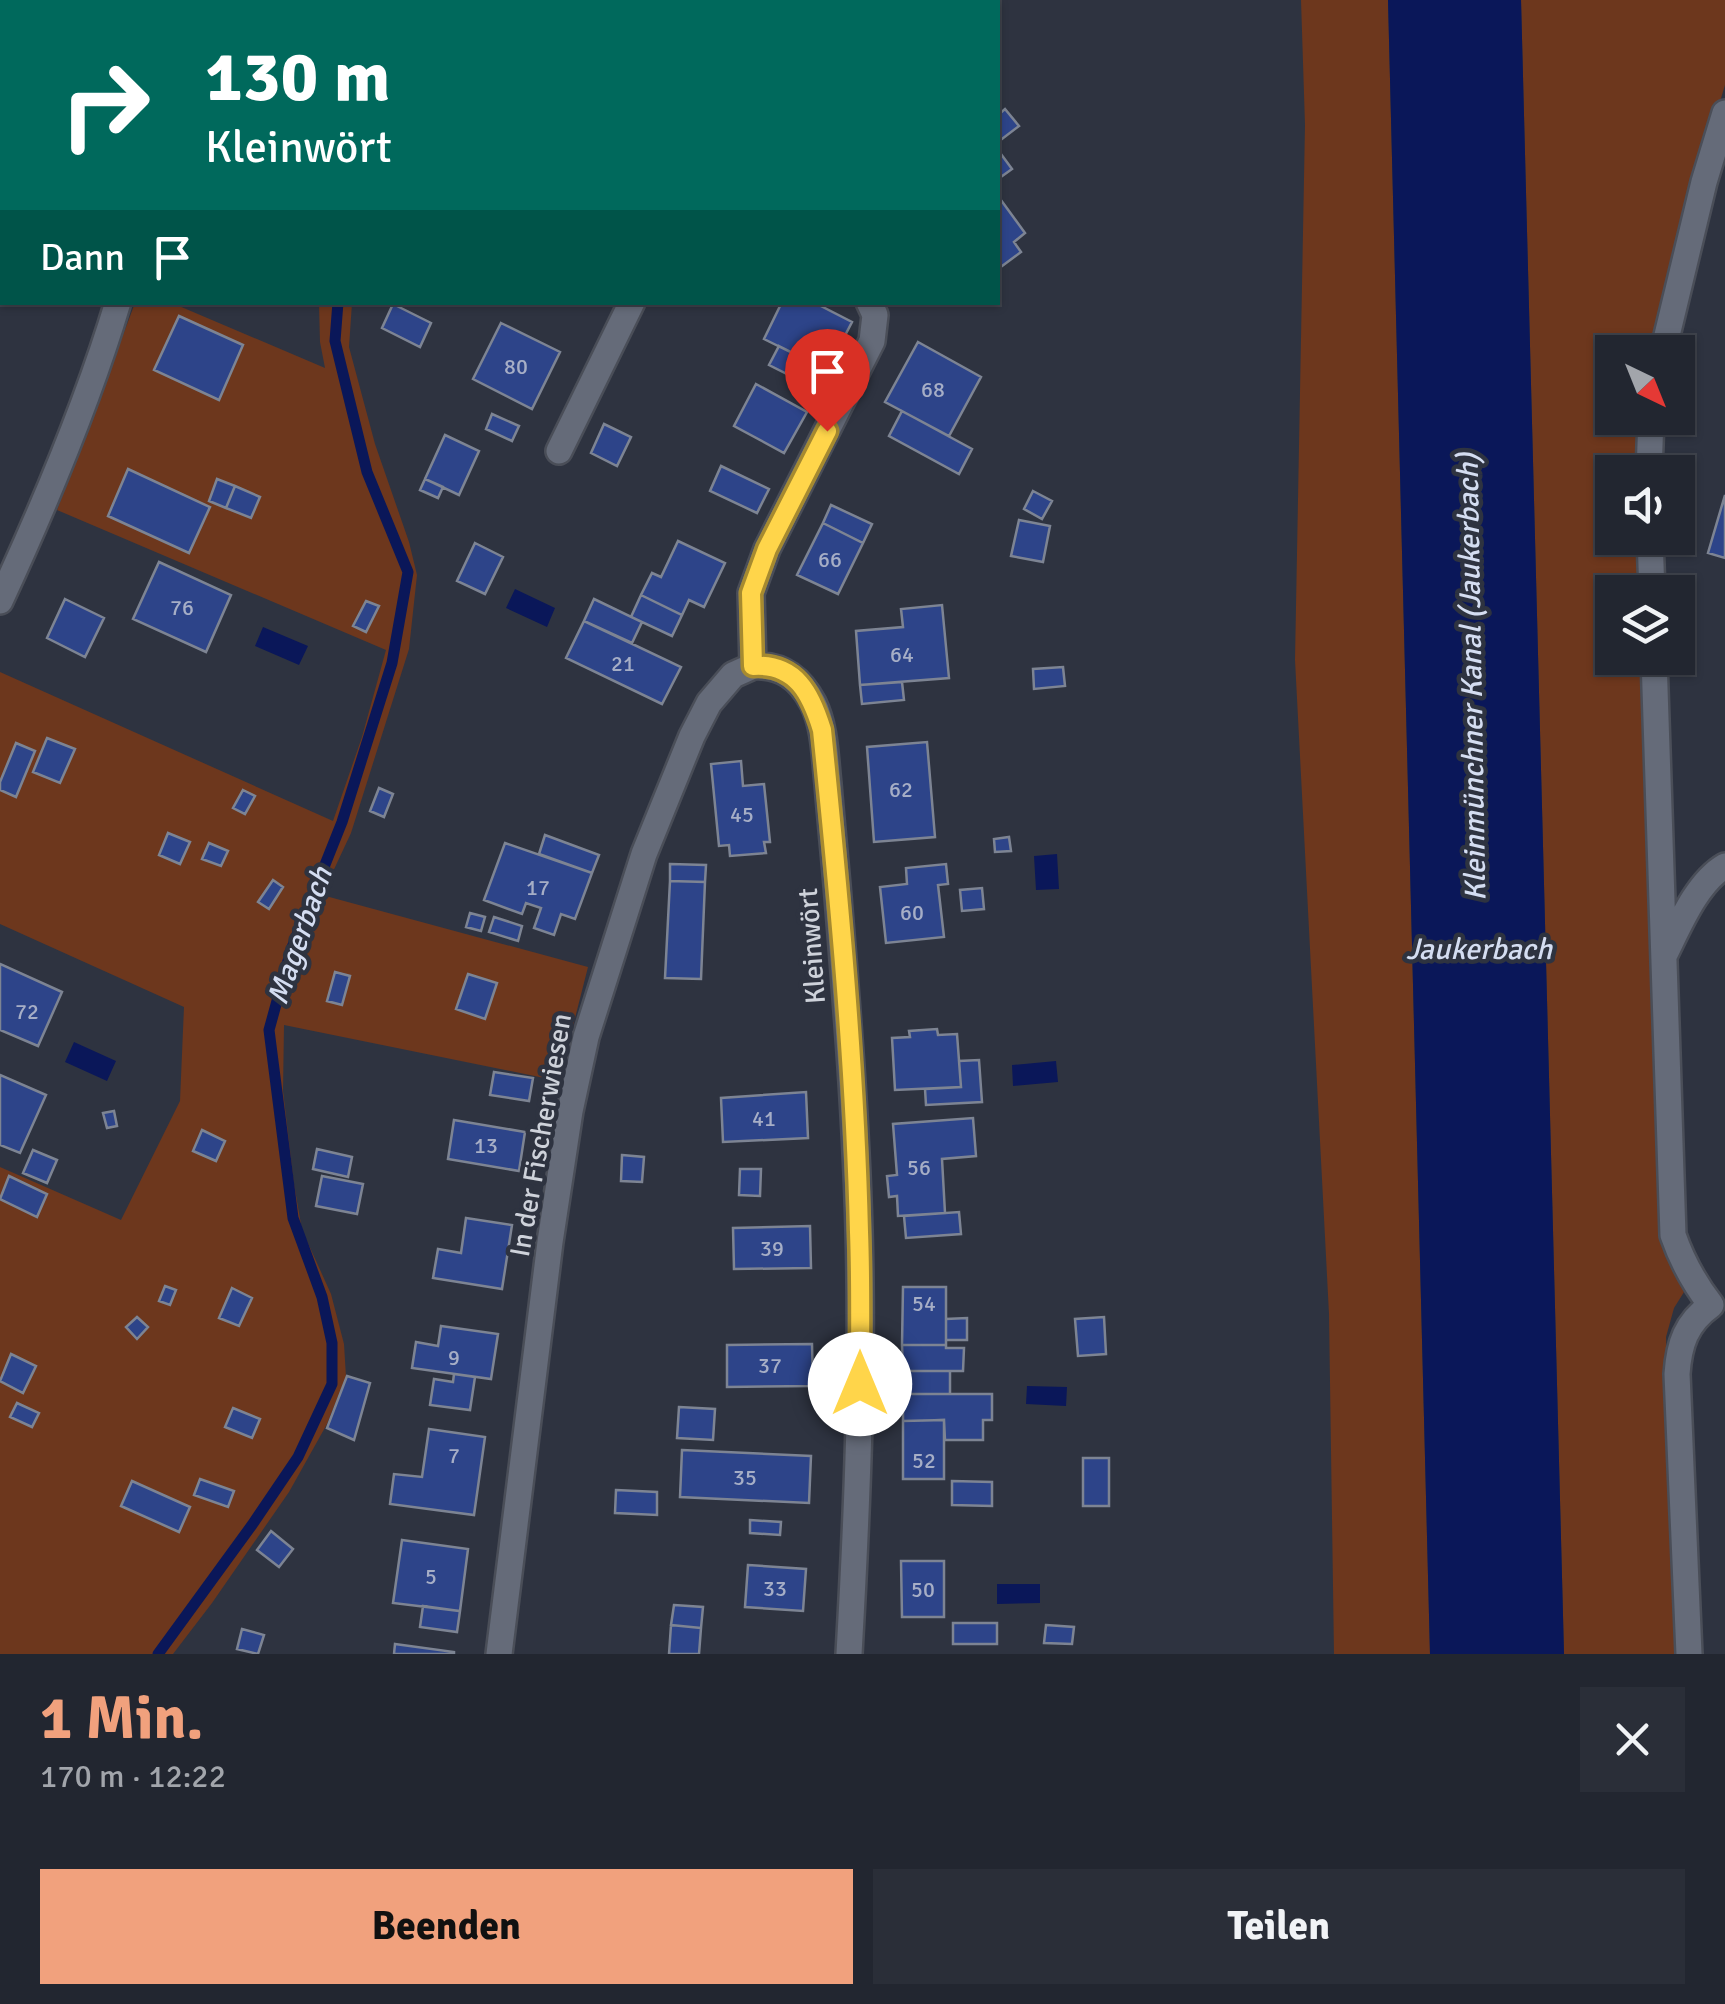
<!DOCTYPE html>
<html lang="de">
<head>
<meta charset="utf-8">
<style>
	:root { --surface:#222630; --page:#2a2e38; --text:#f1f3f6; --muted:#a2a5ab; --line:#3f434c; --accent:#f1a17d }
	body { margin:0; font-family:Signika,sans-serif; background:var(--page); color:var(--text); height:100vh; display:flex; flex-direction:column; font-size:38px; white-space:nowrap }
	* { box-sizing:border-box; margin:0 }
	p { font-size:32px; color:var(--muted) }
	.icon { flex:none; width:55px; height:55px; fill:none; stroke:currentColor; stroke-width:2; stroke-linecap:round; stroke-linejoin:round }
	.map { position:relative; height:1654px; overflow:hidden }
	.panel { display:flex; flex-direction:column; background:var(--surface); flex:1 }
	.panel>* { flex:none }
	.banner { position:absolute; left:0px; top:0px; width:1000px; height:305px; box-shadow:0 2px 8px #0004,0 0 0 2px var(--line); background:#00695c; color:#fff; overflow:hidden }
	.needle { width:65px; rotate:137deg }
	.tools { position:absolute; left:1595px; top:335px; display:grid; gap:20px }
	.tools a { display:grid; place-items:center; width:100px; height:100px; border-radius:0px; background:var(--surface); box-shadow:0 2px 8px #0004,0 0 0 2px var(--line); font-size:50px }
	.pin { position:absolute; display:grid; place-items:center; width:85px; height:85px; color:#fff; margin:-102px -42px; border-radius:50% 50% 50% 0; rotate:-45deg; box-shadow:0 0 10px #0007 }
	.pin .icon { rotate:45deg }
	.me { position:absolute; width:110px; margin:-55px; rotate:0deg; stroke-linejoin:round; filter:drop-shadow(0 0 8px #0008) }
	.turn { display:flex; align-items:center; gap:35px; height:210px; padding:0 40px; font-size:45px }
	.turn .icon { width:130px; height:130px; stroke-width:2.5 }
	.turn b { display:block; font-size:70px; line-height:85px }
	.then { display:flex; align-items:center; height:95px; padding:0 40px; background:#0003; gap:20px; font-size:38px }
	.round { display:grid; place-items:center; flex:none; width:105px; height:105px; border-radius:0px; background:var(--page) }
	.overview { display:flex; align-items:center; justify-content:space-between; height:170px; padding:0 40px }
	h1 { font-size:60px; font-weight:700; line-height:75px; color:var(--accent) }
	.cta { display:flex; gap:20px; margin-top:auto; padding:20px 40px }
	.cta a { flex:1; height:115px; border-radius:0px; background:var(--accent); color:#111; font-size:40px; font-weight:700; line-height:115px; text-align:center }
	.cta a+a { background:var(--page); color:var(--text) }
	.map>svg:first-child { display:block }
</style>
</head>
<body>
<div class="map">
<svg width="1725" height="1654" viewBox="0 0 1725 1654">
	<rect width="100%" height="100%" fill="#2e3340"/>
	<path fill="#6d371d" d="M189 0H936L934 2H189Z
		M1301 0H1388L1430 1654H1334L1329 1314 1295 660 1305 125Z
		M1521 0H1725V85L1684 220 1652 352H1612V418H1642L1639 472H1612V538H1642L1644 592H1612V658H1646L1662 1210 1668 1258 1684 1292 1674 1308 1666 1337 1669 1443 1680 1654H1564Z
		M135 303H172L325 368 320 342 319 303H352L349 347 375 444 409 542 417 575 409 649 351 833 322 895 588 967 559 1081 284 1025 283 1091 294 1184 302 1230 331 1294 344 1344 346 1377 327 1424 289 1492 212 1603 173 1654H0V1167L121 1220 180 1101 184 1007 0 924V672L333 821 362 737 386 650 57 510Z"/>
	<path fill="#0a1759" d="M1388 0H1521L1564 1654H1430Z
		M515 589 555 608 547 627 506 608Z
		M263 627 308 646 299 665 255 646Z
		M1057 854 1059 889 1036 890 1034 856Z
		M74 1042 116 1061 107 1081 65 1062Z
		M1056 1061 1058 1082 1013 1086 1012 1065Z
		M1027 1386 1067 1387 1066 1406 1026 1404Z
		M997 1584H1040V1603L997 1604Z"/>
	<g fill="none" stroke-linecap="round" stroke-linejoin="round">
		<path stroke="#0a1759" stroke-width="11" d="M938 2 940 0
			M158 1654 252 1525 298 1457 332 1384V1343L322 1297 293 1218 269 1030 291 950 342 822 392 663 408 572 367 472 335 341 338 302"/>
	</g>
	<path fill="#2d4489" stroke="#7d8493" stroke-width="2.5" d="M1005 109 1019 126 998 142V115Z
		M998 150 1012 169 998 179Z
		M998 196 1025 233 1014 242 1021 252 998 269Z
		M782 302H813L852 322 827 370 764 339Z
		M393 304 431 323 420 347 382 328Z
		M179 316 243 345 219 400 154 370Z
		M501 323 560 352 532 409 473 379Z
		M918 342 981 377 949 436 885 402Z
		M779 346 811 362 801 381 769 365Z
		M756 384 807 412 784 453 734 426Z
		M902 411 972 449 959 474 889 436Z
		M492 414 519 426 512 441 486 429Z
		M604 424 631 437 617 466 591 453Z
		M445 435 479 451 459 495 425 479Z
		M721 466 769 489 757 513 710 491Z
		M128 469 210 507 189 553 108 516Z
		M217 479 235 486 226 508 209 501Z
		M425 479 443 487 438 498 420 490Z
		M235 486 260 497 251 518 226 508Z
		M1033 491 1052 501 1042 519 1024 509Z
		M1725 495V558L1708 553Z
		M831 505 872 524 863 543 823 523Z
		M1019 520 1050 526 1043 562 1011 556Z
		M823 523 863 543 838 594 797 575Z
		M678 541 725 563 704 607 689 600 682 615 641 595 652 573 661 577Z
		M475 543 503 557 485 594 457 581Z
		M159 562 231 595 206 652 133 619Z
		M641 595 682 615 672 636 631 617Z
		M65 599 104 618 85 657 47 638Z
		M594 599 642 622 632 643 584 621Z
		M366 601 379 606 366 632 353 626Z
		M942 605 949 678 860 685 856 631 903 627 901 609Z
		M584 621 681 667 662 704 566 658Z
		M1063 667 1065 686 1034 689 1033 669Z
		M902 682 904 700 862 704 860 685Z
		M47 738 75 749 60 783 33 772Z
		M927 742 935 837 874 842 867 747Z
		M16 743 35 751 16 797 0 790V782Z
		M741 761 743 786 764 784 770 842H764L766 853 730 856 729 845 719 846 711 764Z
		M379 788 393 794 384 817 370 811Z
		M243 790 255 796 245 814 233 808Z
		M168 833 190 842 180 864 159 855Z
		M545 835 599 855 592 873 539 854Z
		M1009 837 1011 851 995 852 994 839Z
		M209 843 228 851 221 866 202 859Z
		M505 843 592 873 575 919 561 914 554 935 534 928 541 908 526 903 522 914 484 900Z
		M670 864 706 865 705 882 670 881Z
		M946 864 948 884 938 885 944 937 886 943 880 887 907 884 906 868Z
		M273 880 283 887 269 909 258 902Z
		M670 881 705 882 701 979 665 978Z
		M982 888 984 909 962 911 960 890Z
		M470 913 485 917 481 931 466 927Z
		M494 917 522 926 518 941 489 932Z
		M0 964 62 992 38 1046 0 1030Z
		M335 972 350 976 342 1005 327 1001Z
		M468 974 497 983 485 1019 456 1009Z
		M937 1029 938 1035 957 1034 961 1087 895 1090 892 1038 910 1037 909 1031Z
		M979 1060 982 1102 926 1105 925 1089 961 1087 959 1061Z
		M494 1072 533 1078 529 1101 490 1095Z
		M0 1075 46 1095 20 1153 0 1145Z
		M806 1092 808 1138 723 1142 721 1098Z
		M114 1111 117 1126 107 1128 103 1113Z
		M973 1118 976 1156 942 1159 945 1213 898 1216 897 1196 889 1197 887 1176 897 1175 893 1124Z
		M454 1120 525 1132 519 1171 448 1159Z
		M202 1130 225 1141 216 1161 193 1151Z
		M317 1149 352 1157 348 1177 313 1169Z
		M33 1150 57 1160 47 1183 23 1173Z
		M622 1155 644 1157 642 1182 621 1181Z
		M740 1169H761L760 1196 739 1195Z
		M9 1176 47 1194 37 1217 0 1199Z
		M322 1176 363 1184 357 1214 316 1206Z
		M959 1212 961 1234 906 1238 904 1216Z
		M466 1218 512 1225 502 1289 433 1278 438 1249 461 1253Z
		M810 1226 811 1268 734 1269 733 1228Z
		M165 1286 176 1290 170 1305 159 1301Z
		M903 1287H946V1345H902Z
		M232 1288 252 1298 239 1326 219 1318Z
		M137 1317 148 1327 137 1339 126 1327Z
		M1104 1317 1106 1354 1078 1356 1075 1319Z
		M967 1318V1340H946V1319Z
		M441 1326 498 1334 491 1379 412 1368 416 1342 438 1346Z
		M812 1344 813 1386 727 1387V1345Z
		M902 1345H946V1348H964L963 1371H903Z
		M11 1354 36 1366 23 1393 0 1381Z
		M903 1371H950V1394H903Z
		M454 1374 475 1377 470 1410 430 1405 434 1379 453 1382Z
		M347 1376 370 1383 354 1440 327 1428Z
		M903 1394H992V1420H983V1440H945L944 1420 903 1421Z
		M17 1403 39 1413 32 1427 10 1417Z
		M679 1407 715 1409 713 1440 677 1438Z
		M233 1408 260 1419 252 1438 225 1427Z
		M944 1420V1479H903V1421Z
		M429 1429 485 1437 474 1515 390 1504 394 1474 422 1477Z
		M682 1450 811 1456 809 1503 680 1497Z
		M1083 1458H1109V1506H1083Z
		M200 1479 234 1491 228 1507 194 1495Z
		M132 1481 190 1507 179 1532 121 1506Z
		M952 1481 992 1482V1506L952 1505Z
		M616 1490 657 1492V1515L615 1513Z
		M750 1520 781 1522 780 1535 750 1533Z
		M271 1531 293 1549 279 1567 257 1550Z
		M402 1540 468 1549 460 1611 393 1603Z
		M901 1561H944V1617H902Z
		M748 1565 806 1569 803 1611 745 1607Z
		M674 1605 703 1607 701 1628 671 1625Z
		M423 1606 460 1611 457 1632 420 1627Z
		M953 1623H997V1644H953Z
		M671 1625 701 1628 699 1654H669Z
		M1046 1625 1074 1627 1072 1644 1044 1643Z
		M242 1629 264 1635 258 1654 237 1649Z
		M395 1644 454 1652V1654H394Z"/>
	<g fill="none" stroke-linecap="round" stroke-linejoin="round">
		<g stroke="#4a4e58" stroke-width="30">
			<path id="minor" d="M170 0V2
				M490 2 491 0
				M1663 352 1704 182 1725 113
				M559 451 632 302
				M1649 472 1651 418
				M1650 538 1652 592
				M0 601C45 504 87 405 118 302
				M1654 658 1673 1235C1682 1261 1694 1283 1711 1305 1686 1323 1679 1344 1677 1374L1689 1654
				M1665 954C1679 926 1697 882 1725 866
				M499 1654 550 1242 570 1111 586 1037 644 854 692 736 709 703 733 675 753 666
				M849 1654C857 1513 863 1371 859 1230 856 1119 847 1008 838 897 835 860 831 822 828 784 825 757 825 727 813 703 800 678 781 664 753 666L751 593 767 549 872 341 875 315 869 302"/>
		</g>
		<use href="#minor" stroke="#656b79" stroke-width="25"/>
	</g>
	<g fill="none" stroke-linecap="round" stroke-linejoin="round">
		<g stroke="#a68a30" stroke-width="25">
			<path id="route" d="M827 431 767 549 751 593 753 666C796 663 811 694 822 730 839 897 855 1064 859 1232 861 1283 860 1333 860 1384"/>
		</g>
		<use href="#route" stroke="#ffd54a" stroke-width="18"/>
	</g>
	<g text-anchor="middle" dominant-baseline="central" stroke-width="9" stroke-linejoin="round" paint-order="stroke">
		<g font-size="22" fill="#a6aec6">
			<text x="516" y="366">80</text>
			<text x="933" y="389">68</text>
			<text x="830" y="559">66</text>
			<text x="182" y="607">76</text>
			<text x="902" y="654">64</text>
			<text x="623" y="663">21</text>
			<text x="901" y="789">62</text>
			<text x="742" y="814">45</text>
			<text x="538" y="887">17</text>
			<text x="912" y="912">60</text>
			<text x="27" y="1011">72</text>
			<text x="764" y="1118">41</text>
			<text x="486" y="1145">13</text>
			<text x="919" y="1167">56</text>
			<text x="772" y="1248">39</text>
			<text x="924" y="1303">54</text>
			<text x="454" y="1357">9</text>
			<text x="770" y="1365">37</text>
			<text x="454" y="1455">7</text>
			<text x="924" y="1460">52</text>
			<text x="745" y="1477">35</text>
			<text x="431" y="1576">5</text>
			<text x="775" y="1588">33</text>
			<text x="923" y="1589">50</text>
		</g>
		<g font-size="28" fill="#ced2da" stroke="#2e3340">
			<text transform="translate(812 946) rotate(-94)">Kleinwört</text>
			<text transform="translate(541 1135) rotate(-80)">In der Fischerwiesen</text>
		</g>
		<g font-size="30" font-style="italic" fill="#d4ddf1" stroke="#2e3340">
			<text transform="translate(1472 677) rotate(-91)">Kleinmünchner Kanal (Jaukerbach)</text>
			<text transform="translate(300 936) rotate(-71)">Magerbach</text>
			<text x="1479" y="949">Jaukerbach</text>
		</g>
	</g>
</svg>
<div class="tools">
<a><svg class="needle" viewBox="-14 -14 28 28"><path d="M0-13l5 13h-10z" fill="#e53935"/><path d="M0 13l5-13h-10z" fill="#a2a5ab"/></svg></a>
<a><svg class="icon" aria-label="sound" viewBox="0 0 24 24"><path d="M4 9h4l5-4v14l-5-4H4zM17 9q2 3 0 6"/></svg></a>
<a><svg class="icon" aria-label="layers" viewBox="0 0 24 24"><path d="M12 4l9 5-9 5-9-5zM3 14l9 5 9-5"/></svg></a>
</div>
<div class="pin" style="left:827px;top:431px;background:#d93025"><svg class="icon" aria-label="arrive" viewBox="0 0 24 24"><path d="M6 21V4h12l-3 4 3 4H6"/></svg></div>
<svg class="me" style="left:860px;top:1384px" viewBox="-20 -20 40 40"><circle r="19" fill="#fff"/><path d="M0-13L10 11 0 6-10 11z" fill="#ffd54a"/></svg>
<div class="banner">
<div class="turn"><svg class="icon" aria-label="right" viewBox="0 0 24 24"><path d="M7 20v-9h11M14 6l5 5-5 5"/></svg><div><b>130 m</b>Kleinwört</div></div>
<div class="then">Dann<svg class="icon" aria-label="arrive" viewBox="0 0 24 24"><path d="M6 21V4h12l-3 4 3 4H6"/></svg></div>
</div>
</div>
<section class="panel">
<div class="overview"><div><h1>1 Min.</h1><p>170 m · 12:22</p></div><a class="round"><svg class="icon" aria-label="close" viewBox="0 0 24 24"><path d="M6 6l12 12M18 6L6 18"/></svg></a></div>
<div class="cta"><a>Beenden</a><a>Teilen</a></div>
</section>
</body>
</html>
